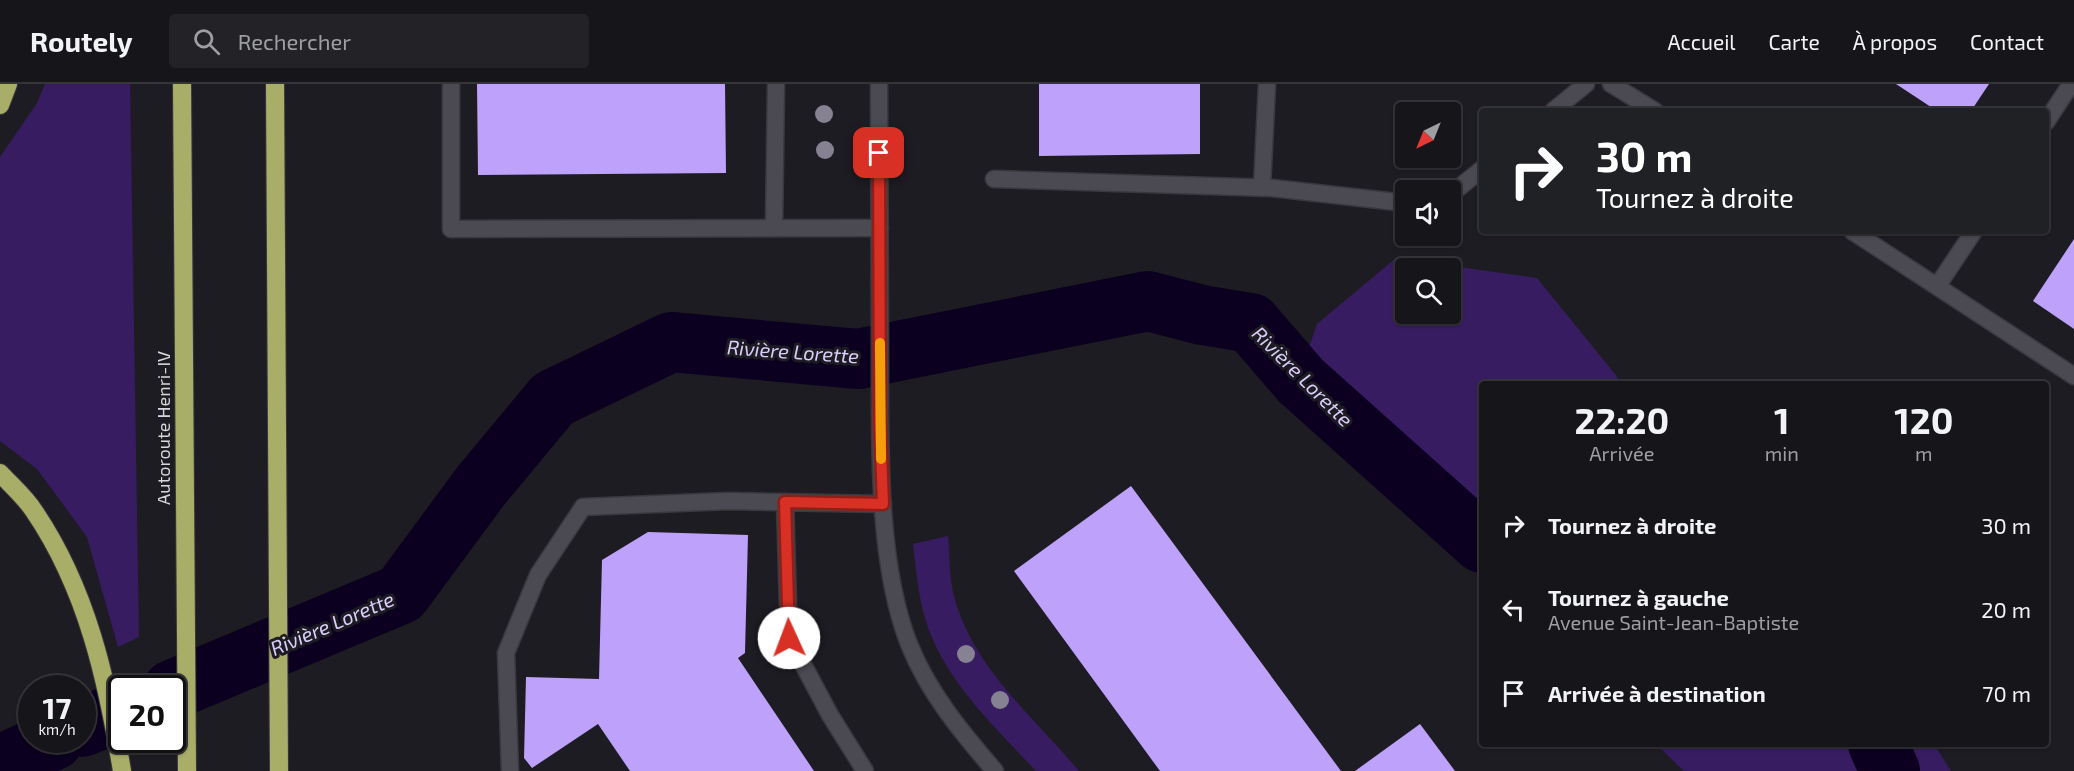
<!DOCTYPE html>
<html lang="fr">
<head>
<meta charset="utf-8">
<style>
	:root { --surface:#16151a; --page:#232227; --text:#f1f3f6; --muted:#9e9fa2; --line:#353439 }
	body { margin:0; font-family:"Exo 2",sans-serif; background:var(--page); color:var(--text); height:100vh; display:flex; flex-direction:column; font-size:22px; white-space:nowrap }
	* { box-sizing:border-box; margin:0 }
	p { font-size:20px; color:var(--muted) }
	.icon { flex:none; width:33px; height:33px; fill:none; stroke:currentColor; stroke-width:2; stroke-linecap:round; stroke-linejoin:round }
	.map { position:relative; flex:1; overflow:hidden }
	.details { position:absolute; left:1479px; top:297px; width:570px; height:366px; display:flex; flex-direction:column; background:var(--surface); border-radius:6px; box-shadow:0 2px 4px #0004,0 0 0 2px var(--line) }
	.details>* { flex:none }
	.guide { position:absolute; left:1479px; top:24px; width:570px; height:126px; border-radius:6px; box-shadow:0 2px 4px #0004,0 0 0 2px var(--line); background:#202124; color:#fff; overflow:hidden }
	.needle { width:39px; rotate:223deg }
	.buttons { position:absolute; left:1395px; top:18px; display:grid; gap:12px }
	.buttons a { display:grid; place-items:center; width:66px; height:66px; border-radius:6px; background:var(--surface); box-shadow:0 2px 4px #0004,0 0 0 2px var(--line); font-size:30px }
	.speed { position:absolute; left:18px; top:591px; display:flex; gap:12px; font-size:30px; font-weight:700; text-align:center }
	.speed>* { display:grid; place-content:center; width:78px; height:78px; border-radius:50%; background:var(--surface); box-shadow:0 2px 4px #0004,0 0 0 2px var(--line); line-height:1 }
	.speed small { font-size:15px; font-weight:400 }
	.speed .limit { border:3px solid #111; border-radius:9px; background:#fff; color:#111 }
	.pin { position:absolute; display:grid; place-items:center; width:51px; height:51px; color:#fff; margin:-26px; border-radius:12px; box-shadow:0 3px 9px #0006 }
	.me { position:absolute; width:66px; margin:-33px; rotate:358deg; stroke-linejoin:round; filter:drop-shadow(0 0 4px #0008) }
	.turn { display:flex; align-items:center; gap:21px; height:126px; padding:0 18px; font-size:27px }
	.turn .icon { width:78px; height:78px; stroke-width:2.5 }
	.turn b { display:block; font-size:42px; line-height:51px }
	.eta { display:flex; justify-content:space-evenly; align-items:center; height:102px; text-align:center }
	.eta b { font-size:36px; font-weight:700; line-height:42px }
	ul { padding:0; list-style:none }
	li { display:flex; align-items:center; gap:18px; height:84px; padding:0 18px }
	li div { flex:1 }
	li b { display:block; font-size:22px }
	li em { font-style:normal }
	header { display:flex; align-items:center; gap:36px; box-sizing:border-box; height:84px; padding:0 30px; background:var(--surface); border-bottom:2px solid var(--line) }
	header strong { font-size:28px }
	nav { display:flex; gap:33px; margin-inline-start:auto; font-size:21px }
	.search { width:420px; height:54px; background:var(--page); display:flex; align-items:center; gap:15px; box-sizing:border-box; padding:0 21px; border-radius:6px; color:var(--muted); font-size:22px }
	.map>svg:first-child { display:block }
</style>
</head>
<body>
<header>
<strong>Routely</strong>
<div class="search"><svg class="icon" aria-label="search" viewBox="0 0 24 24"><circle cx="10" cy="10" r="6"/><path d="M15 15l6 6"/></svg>Rechercher</div>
<nav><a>Accueil</a><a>Carte</a><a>À propos</a><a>Contact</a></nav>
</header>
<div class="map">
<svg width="2074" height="687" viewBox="0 0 2074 687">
	<rect width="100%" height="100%" fill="#1e1c23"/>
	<path fill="#381c61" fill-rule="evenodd" d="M45 0H130L139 553 118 563 87 453 37 385 0 357V73L37 19Z
		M1396 174 1537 194 1623 300H1482V494L1292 312 1317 240ZM1406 184H1450V230H1406Z
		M948 452C950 472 949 493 954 512 973 584 1033 632 1079 687H1036C994 642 943 595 925 534 918 510 916 485 913 460Z
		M1656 660H1934L1951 687H1684Z"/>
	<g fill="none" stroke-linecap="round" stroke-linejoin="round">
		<path stroke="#0b001f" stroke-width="60" d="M172 606 401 510 480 403 553 315 671 258 858 275 1148 217 1202 231 1251 239 1301 297 1482 459
			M82 643 122 627
			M1878 660 1890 687
			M0 681 54 656"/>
	</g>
	<path fill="#bda1fb" d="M477 0H725L726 89 478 91Z
		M1039 0H1200V70L1039 72Z
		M1896 0H1989L1971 27H1937Z
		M2074 155V245L2033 217Z
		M1131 402 1341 687H1160L1014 487Z
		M648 448 748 451 745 569 738 574 814 687H630L598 640 532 684 524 674 526 593 599 595 602 476Z
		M1420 640 1455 687H1355Z"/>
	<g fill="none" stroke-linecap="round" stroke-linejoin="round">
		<g stroke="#3a383e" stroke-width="19">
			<path id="service" d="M451 0V145L880 144
				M1611 0 1655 27
				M1553 27 1586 0
				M2046 38 2071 0
				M994 95 1272 104 1406 119
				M1262 104 1267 0
				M1450 111 1482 85
				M774 144 776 0
				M1852 147 2074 292
				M1938 201 1974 147
				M785 418 789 554 830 631 865 687
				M510 687 506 569 538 491 583 423 728 417 883 420"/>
		</g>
		<g stroke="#3a383e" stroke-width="19">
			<path id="minor" d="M879 0C880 91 880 182 880 272 880 360 877 479 909 560 928 608 962 649 995 687"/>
		</g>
		<g stroke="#3a383e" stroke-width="20">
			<path id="motorway" d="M182 0 187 687
				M275 0 279 687
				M0 21 8 0
				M0 389C11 401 25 413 34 427 87 505 107 596 122 687"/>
		</g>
		<use href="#service" stroke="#4b4952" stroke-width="16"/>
		<use href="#minor" stroke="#4b4952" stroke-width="16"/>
		<use href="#motorway" stroke="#a8ad68" stroke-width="18"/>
	</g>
	<g fill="#868292">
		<circle cx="824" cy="30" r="9"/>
		<circle cx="825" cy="66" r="9"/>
		<circle cx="966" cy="570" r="9"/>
		<circle cx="1000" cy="616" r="9"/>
	</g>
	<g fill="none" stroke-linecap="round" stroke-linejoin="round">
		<g stroke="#8d1f18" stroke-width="15">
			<path id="route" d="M789 554 785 418 883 420 880 338 879 69"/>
		</g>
		<use href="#route" stroke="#d93025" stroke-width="10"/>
		<path stroke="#f59e0b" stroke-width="10" d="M880 259 881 375"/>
	</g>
	<g text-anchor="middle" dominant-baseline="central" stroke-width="6" stroke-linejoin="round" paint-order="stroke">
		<g font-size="18" fill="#d7d6db" stroke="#1e1c23">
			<text transform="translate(163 344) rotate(-90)">Autoroute Henri-IV</text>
		</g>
		<g font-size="20" font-style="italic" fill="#dbcefc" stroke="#1e1c23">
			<text transform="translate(793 267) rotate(4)">Rivière Lorette</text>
			<text transform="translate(1303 292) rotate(45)">Rivière Lorette</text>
			<text transform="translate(332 539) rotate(-23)">Rivière Lorette</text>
		</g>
	</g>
</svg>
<div class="buttons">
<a><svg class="needle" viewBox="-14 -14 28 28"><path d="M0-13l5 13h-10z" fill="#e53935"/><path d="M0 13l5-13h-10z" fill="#9e9fa2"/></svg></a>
<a><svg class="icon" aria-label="sound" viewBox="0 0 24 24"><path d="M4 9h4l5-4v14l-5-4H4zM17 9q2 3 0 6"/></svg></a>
<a><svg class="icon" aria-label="search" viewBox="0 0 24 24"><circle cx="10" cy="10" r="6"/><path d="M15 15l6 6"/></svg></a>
</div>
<div class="speed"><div>17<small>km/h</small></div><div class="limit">20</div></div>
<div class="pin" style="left:879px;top:69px;background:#d93025"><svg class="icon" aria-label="arrive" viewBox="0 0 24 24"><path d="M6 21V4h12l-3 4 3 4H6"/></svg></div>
<svg class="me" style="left:789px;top:554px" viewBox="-20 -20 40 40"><circle r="19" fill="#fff"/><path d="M0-13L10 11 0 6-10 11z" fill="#d93025"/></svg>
<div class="guide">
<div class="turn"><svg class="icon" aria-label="right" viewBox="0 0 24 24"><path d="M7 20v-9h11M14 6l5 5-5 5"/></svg><div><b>30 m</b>Tournez à droite</div></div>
</div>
<section class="details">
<div class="eta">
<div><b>22:20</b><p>Arrivée</p></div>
<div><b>1</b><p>min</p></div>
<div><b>120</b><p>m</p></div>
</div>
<ul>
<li><svg class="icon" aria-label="right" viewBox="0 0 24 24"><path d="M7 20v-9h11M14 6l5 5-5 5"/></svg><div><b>Tournez à droite</b></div><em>30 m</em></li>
<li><svg class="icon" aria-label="left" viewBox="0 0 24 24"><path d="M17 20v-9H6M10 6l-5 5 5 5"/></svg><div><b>Tournez à gauche</b><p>Avenue Saint-Jean-Baptiste</p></div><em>20 m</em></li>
<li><svg class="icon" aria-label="arrive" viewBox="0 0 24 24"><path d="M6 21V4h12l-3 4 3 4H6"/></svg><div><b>Arrivée à destination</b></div><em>70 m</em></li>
</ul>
</section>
</div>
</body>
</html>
